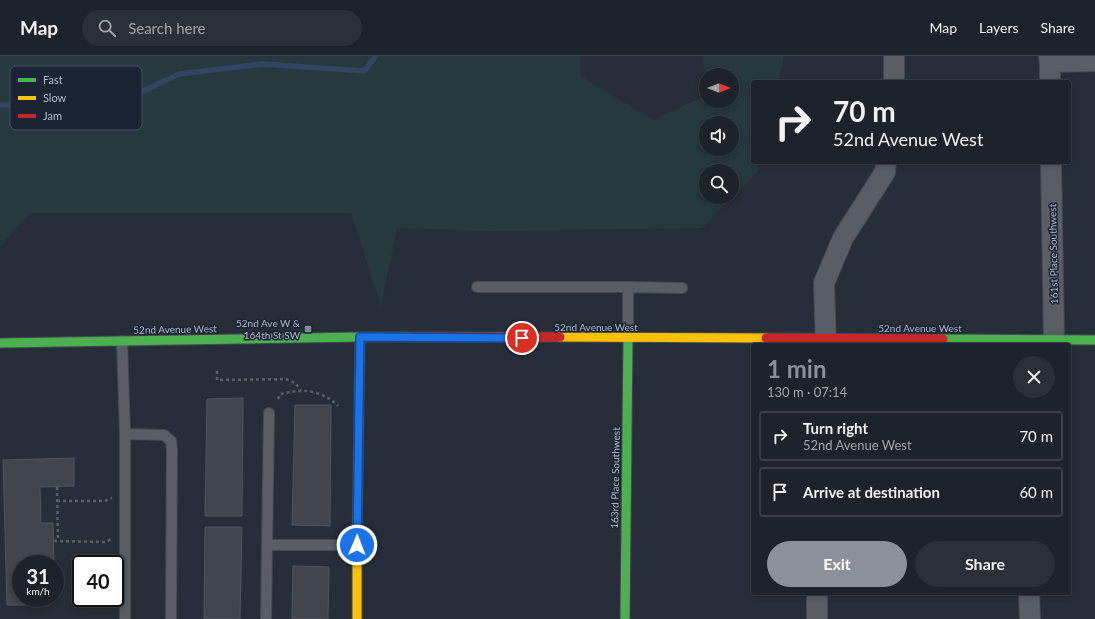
<!DOCTYPE html>
<html lang="en">
<head>
<meta charset="utf-8">
<style>
	:root { --surface:#1e222b; --page:#2b2f37; --text:#f1f3f6; --muted:#a1a4a9; --line:#3c3f47; --accent:#8c9099 }
	body { margin:0; font-family:Lato,sans-serif; background:var(--page); color:var(--text); height:100vh; display:flex; flex-direction:column; font-size:15px; white-space:nowrap }
	* { box-sizing:border-box; margin:0 }
	p { font-size:13px; color:var(--muted) }
	.icon { flex:none; width:22px; height:22px; fill:none; stroke:currentColor; stroke-width:2; stroke-linecap:round; stroke-linejoin:round }
	.map { position:relative; flex:1; overflow:hidden }
	.drawer { position:absolute; left:751px; top:287px; width:320px; height:252px; display:flex; flex-direction:column; background:var(--surface); border-radius:4px; box-shadow:0 2px 6px #0003,0 0 0 1px var(--line) }
	.drawer>* { flex:none }
	.banner { position:absolute; left:751px; top:24px; width:320px; height:84px; border-radius:4px; box-shadow:0 2px 6px #0003,0 0 0 1px var(--line); background:#1e222b; color:var(--text); overflow:hidden }
	.needle { width:26px; rotate:90deg }
	.fabs { position:absolute; left:699px; top:12px; display:grid; gap:8px }
	.fabs a { display:grid; place-items:center; width:40px; height:40px; border-radius:50%; background:var(--surface); box-shadow:0 2px 6px #0003,0 0 0 1px var(--line); font-size:20px }
	.speed { position:absolute; left:12px; top:499px; display:flex; gap:8px; font-size:20px; font-weight:700; text-align:center }
	.speed>* { display:grid; place-content:center; width:52px; height:52px; border-radius:50%; background:var(--surface); box-shadow:0 2px 6px #0003,0 0 0 1px var(--line); line-height:1 }
	.speed small { font-size:10px; font-weight:400 }
	.speed .limit { border:2px solid #111; border-radius:6px; background:#fff; color:#111 }
	.pin { position:absolute; display:grid; place-items:center; width:34px; height:34px; color:#fff; margin:-17px; border:2px solid #fff; border-radius:50%; box-shadow:0 1px 4px #0007 }
	.me { position:absolute; width:44px; margin:-22px; rotate:1deg; stroke-linejoin:round; filter:drop-shadow(0 0 3px #0008) }
	.turn { display:flex; align-items:center; gap:14px; height:84px; padding:0 16px; font-size:18px }
	.turn .icon { width:52px; height:52px; stroke-width:2.5 }
	.turn b { display:block; font-size:28px; line-height:34px }
	.round { display:grid; place-items:center; flex:none; width:42px; height:42px; border-radius:21px; background:var(--page) }
	.summary { display:flex; align-items:center; justify-content:space-between; height:68px; padding:0 16px }
	h1 { font-size:24px; font-weight:700; line-height:30px; color:var(--accent) }
	.button { display:flex; gap:8px; margin-top:auto; padding:8px 16px }
	.button a { flex:1; height:46px; border-radius:24px; background:var(--accent); color:#fff; font-size:16px; font-weight:700; line-height:46px; text-align:center }
	.button a+a { background:var(--page); color:var(--text) }
	ul { padding:0; list-style:none }
	li { display:flex; align-items:center; gap:12px; height:50px; margin:0 8px 6px; padding:0 8px; border:2px solid var(--line); border-radius:4px }
	li div { flex:1 }
	li b { display:block; font-size:15px }
	li em { font-style:normal }
	header { display:flex; align-items:center; gap:24px; box-sizing:border-box; height:56px; padding:0 20px; background:var(--surface); border-bottom:1px solid var(--line) }
	header strong { font-size:19px }
	nav { display:flex; gap:22px; margin-inline-start:auto; font-size:14px }
	.search { width:280px; height:36px; background:var(--page); display:flex; align-items:center; gap:10px; box-sizing:border-box; padding:0 14px; border-radius:22px; color:var(--muted); font-size:15px }
	.map>svg:first-child { display:block }
</style>
</head>
<body>
<header>
<strong>Map</strong>
<div class="search"><svg class="icon" aria-label="search" viewBox="0 0 24 24"><circle cx="10" cy="10" r="6"/><path d="M15 15l6 6"/></svg>Search here</div>
<nav><a>Map</a><a>Layers</a><a>Share</a></nav>
</header>
<div class="map">
<svg width="1095" height="563" viewBox="0 0 1095 563">
	<rect width="100%" height="100%" fill="#282e39"/>
	<path fill="#25393f" fill-rule="evenodd" d="M0 0H580V20L653 64 706 39V45H732V19H706V35L703 0H784L778 26H753V106H759L757 116 702 172 489 175 397 172 381 251 351 157H30L0 191ZM706 67H732V93H706ZM706 115H732V141H706Z"/>
	<g fill="none" stroke-linecap="round" stroke-linejoin="round">
		<path stroke="#344563" stroke-width="5.5" d="M0 49 112 50 179 18 263 8 364 15 376 0"/>
	</g>
	<path fill="#40454e" stroke="#505660" d="M243 342 242 460H205L207 343Z
		M295 349H331L330 470 292 469Z
		M74 402V430L40 431 41 467H53L54 504H37V508H21V542H38V549H7L3 404Z
		M205 471H242L240 563H204Z
		M293 510 329 511 328 563H292Z"/>
	<g fill="none" stroke-linecap="round" stroke-linejoin="round">
		<g stroke="#454951" stroke-width="12">
			<path id="lane" d="M477 231H628V282
				M628 231 682 232
				M122 285 125 378V563
				M125 378 164 379 171 385 172 394 171 563
				M267 489H357
				M266 563 269 357"/>
		</g>
		<g stroke="#454951" stroke-width="22">
			<path id="street" d="M894 0V26
				M1049 0 1050 6V26
				M1050 6 1095 5
				M1051 106 1054 284 1053 289
				M826 289 824 227 843 182 885 116 886 106
				M1029 537 1030 563
				M817 563V537"/>
		</g>
		<g stroke="#454951" stroke-width="11">
			<path id="fast" d="M943 283 1095 284
				M0 287 360 281H411
				M625 563 628 282"/>
		</g>
		<g stroke="#454951" stroke-width="11">
			<path id="slow" d="M560 281 766 282
				M357 563V489L360 281"/>
		</g>
		<g stroke="#454951" stroke-width="11">
			<path id="jam" d="M411 281H560
				M766 282 943 283"/>
		</g>
		<path stroke="#5b6168" stroke-width="2.5" stroke-dasharray="3 3" stroke-linecap="butt" d="M217 315V324L286 323 295 327 301 334
			M278 343 280 338C287 337 293 335 300 335 313 334 329 340 338 350
			M57 431 58 485
			M57 445H105L112 442
			M54 485 105 486 112 483"/>
		<use href="#lane" stroke="#595d66" stroke-width="10"/>
		<use href="#street" stroke="#595d66" stroke-width="20"/>
		<use href="#fast" stroke="#4caf50" stroke-width="9"/>
		<use href="#slow" stroke="#ffc107" stroke-width="9"/>
		<use href="#jam" stroke="#c62828" stroke-width="9"/>
	</g>
	<g fill="none" stroke-linecap="round" stroke-linejoin="round">
		<g stroke="#114b97" stroke-width="10">
			<path id="route" d="M357 489 360 281 522 282"/>
		</g>
		<use href="#route" stroke="#1a73e8" stroke-width="7"/>
	</g>
	<rect fill="#828997" stroke="#1b2434" stroke-width="1.5" x="304" y="269" width="8" height="8" rx="2"/>
	<g text-anchor="middle" dominant-baseline="central" stroke-width="3" stroke-linejoin="round" paint-order="stroke">
		<g font-size="10" fill="#b2baca" stroke="#1b2434">
			<text transform="translate(1053 198) rotate(-91)">161st Place Southwest</text>
			<text x="596" y="271">52nd Avenue West</text>
			<text x="920" y="272">52nd Avenue West</text>
			<text transform="translate(175 273) rotate(-1)">52nd Avenue West</text>
			<text transform="translate(615 422) rotate(-89)">163rd Place Southwest</text>
		</g>
		<g font-size="10" fill="#b2baca" stroke="#1b2434" text-anchor="end">
			<text x="300" y="267">52nd Ave W &amp;<tspan x="300" dy="12">164th St SW</tspan></text>
		</g>
	</g>
	<rect x="10" y="10" width="132" height="64" rx="6" fill="#1b2434" stroke="#485161" stroke-width="1"/>
	<rect x="18" y="22" width="18" height="4" fill="#4caf50"/>
	<rect x="18" y="40" width="18" height="4" fill="#ffc107"/>
	<rect x="18" y="58" width="18" height="4" fill="#c62828"/>
	<g font-size="11" fill="#b2baca">
		<text x="43" y="28">Fast</text>
		<text x="43" y="46">Slow</text>
		<text x="43" y="64">Jam</text>
	</g>
</svg>
<div class="fabs">
<a><svg class="needle" viewBox="-14 -14 28 28"><path d="M0-13l5 13h-10z" fill="#e53935"/><path d="M0 13l5-13h-10z" fill="#a1a4a9"/></svg></a>
<a><svg class="icon" aria-label="sound" viewBox="0 0 24 24"><path d="M4 9h4l5-4v14l-5-4H4zM17 9q2 3 0 6"/></svg></a>
<a><svg class="icon" aria-label="search" viewBox="0 0 24 24"><circle cx="10" cy="10" r="6"/><path d="M15 15l6 6"/></svg></a>
</div>
<div class="speed"><div>31<small>km/h</small></div><div class="limit">40</div></div>
<div class="pin" style="left:522px;top:282px;background:#d93025"><svg class="icon" aria-label="arrive" viewBox="0 0 24 24"><path d="M6 21V4h12l-3 4 3 4H6"/></svg></div>
<svg class="me" style="left:357px;top:489px" viewBox="-20 -20 40 40"><circle r="17" fill="#1a73e8" stroke="#fff" stroke-width="3"/><path d="M0-11L8 9 0 5-8 9z" fill="#fff"/></svg>
<div class="banner">
<div class="turn"><svg class="icon" aria-label="right" viewBox="0 0 24 24"><path d="M7 20v-9h11M14 6l5 5-5 5"/></svg><div><b>70 m</b>52nd Avenue West</div></div>
</div>
<section class="drawer">
<div class="summary"><div><h1>1 min</h1><p>130 m · 07:14</p></div><a class="round"><svg class="icon" aria-label="close" viewBox="0 0 24 24"><path d="M6 6l12 12M18 6L6 18"/></svg></a></div>
<ul>
<li><svg class="icon" aria-label="right" viewBox="0 0 24 24"><path d="M7 20v-9h11M14 6l5 5-5 5"/></svg><div><b>Turn right</b><p>52nd Avenue West</p></div><em>70 m</em></li>
<li><svg class="icon" aria-label="arrive" viewBox="0 0 24 24"><path d="M6 21V4h12l-3 4 3 4H6"/></svg><div><b>Arrive at destination</b></div><em>60 m</em></li>
</ul>
<div class="button"><a>Exit</a><a>Share</a></div>
</section>
</div>
</body>
</html>
